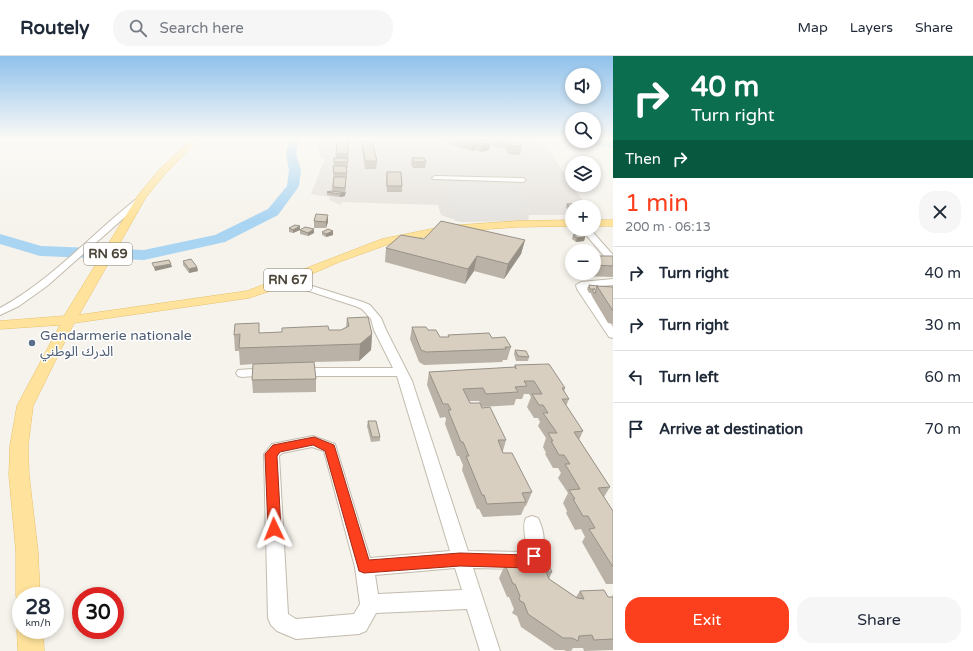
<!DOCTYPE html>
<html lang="en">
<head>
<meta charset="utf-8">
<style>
	:root { --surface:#fff; --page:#f6f6f7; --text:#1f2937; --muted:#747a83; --line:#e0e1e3; --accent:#fc3f1d }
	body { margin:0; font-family:"Varela Round","Noto Sans Arabic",sans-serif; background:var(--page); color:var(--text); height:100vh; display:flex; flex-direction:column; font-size:15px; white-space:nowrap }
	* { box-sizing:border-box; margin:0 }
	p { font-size:13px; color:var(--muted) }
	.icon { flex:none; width:22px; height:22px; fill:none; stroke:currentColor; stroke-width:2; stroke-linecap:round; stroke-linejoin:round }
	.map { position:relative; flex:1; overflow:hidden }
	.details { display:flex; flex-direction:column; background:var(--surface); width:360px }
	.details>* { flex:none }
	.guide { background:#0b6e4f; color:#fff; overflow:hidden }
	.fabs { position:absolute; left:565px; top:12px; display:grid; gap:8px }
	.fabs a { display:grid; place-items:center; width:36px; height:36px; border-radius:50%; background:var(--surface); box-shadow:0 2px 6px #0003; font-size:20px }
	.speed { position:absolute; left:12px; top:531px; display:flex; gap:8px; font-size:20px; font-weight:700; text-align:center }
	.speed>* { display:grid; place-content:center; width:52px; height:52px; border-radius:50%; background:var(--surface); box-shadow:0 2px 6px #0003; line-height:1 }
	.speed small { font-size:10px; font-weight:400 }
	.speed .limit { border:6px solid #d22; background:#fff; color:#111 }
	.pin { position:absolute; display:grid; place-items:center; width:34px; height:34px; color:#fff; margin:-17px; border-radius:8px; box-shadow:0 2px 6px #0006 }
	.me { position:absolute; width:44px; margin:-22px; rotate:358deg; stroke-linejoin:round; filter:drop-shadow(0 0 3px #0008) }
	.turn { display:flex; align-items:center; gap:14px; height:84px; padding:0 12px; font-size:18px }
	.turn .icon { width:52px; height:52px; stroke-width:2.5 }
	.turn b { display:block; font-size:28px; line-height:34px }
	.then { display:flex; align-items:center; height:38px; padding:0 12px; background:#0003; gap:8px; font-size:15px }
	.round { display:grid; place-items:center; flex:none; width:42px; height:42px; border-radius:16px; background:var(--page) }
	.summary { display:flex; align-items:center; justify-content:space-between; height:68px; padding:0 12px }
	h1 { font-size:24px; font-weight:600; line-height:30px; color:var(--accent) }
	.button { display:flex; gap:8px; margin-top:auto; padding:8px 12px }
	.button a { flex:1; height:46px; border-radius:16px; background:var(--accent); color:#fff; font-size:16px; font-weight:600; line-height:46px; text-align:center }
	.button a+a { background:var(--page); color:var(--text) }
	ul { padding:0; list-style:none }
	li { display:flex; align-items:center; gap:12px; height:52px; padding:0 12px; border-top:1px solid var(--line) }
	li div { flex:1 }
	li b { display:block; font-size:15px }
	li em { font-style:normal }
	header { display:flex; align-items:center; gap:24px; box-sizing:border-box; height:56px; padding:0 20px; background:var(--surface); border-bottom:1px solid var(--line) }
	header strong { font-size:19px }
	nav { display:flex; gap:22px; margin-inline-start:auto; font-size:14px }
	.search { width:280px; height:36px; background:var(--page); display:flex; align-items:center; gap:10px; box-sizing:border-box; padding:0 14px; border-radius:16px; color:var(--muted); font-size:15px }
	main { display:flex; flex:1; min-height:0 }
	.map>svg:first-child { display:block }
</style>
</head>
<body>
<header>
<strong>Routely</strong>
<div class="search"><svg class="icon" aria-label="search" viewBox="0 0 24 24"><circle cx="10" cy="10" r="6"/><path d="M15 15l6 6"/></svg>Search here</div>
<nav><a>Map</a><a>Layers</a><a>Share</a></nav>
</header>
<main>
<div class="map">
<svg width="613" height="595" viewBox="0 0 613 595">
	<rect width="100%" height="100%" fill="#f6f3ec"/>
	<path fill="#e6e2dd" d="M317 82H533L541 83 587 151H572V159H529L528 165 461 166 441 159 438 149 341 146V149L329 144 330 141 311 138 325 102 320 101Z"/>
	<path fill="#e5e3e0" d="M446 127 516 128 530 156H516L518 161 455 165Z"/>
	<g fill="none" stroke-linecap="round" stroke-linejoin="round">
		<path fill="#a9d4f2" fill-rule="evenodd" d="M289 82H299L296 98 301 114 299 130 297 133 278 159 225 186 144 204 40 200 0 188V178L41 190 144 194 215 179 268 153 287 130 289 114 286 98Z
			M566 82H572V85L568 84Z
			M594 83 613 86V92L589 88 584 85H594Z"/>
		<g stroke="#c2bbae" stroke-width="2">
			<path id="minor" d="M435 120 523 122 526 124 523 126 433 123 432 122Z
				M135 144H141L142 146 47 230 19 250 0 259V252C50 225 90 180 135 144Z
				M581 173H590L613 199V208L610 207Z
				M287 222 363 246 370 249 381 262 386 274 412 325 468 495 525 496C528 485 521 472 526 462L532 460 538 462C546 478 546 495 536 511L530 513 473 512 500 595H480L467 553 376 557 366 575 359 578 296 583 277 575 271 569 268 562 264 398 272 388 313 380 335 388 370 502 450 495 397 320H299L295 319 293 316 295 313 299 312H393L374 274 371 263 362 253 355 250 284 227 282 225 284 223ZM312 391 324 395 355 511 360 548 354 558 296 563 288 558 279 400 282 397ZM455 512 462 534 378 538 375 519Z
				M613 223V229L587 231 613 271V282L609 281 577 233 576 229 581 226Z
				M268 312 272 313 274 316 272 319 242 321 238 320 236 317 238 314Z"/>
		</g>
		<g stroke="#e6c16a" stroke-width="1">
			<path id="major" d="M193 82H201L165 118 146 141 79 259 247 235 382 183 446 170 517 165 572 164V170L517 171 446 176 389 188 339 206 282 231 249 242 74 267 33 350 28 390 29 419 38 496 40 540H21V549L16 540V496L9 419 10 390 17 350 60 269 0 273V265L64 260 139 138 159 114Z
				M594 164H613V170H594Z
				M21 565V574H43L44 595H18L17 574Z"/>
		</g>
		<use href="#minor" fill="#fff" fill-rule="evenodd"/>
		<use href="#major" fill="#ffe39c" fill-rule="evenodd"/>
	</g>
	<path fill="#bab2a6" d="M337 82H348V112H346L347 117V123H346L345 140 340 141 327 139V136L332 135 333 123 334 102H336Z
		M435 82H476L490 86 489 94 481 96 475 94 472 95 450 88 451 87Z
		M492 82H517L522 90 520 99 508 98 505 92 494 91 491 86Z
		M362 85 377 105 376 113H365L362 93Z
		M412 102 426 106 425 112H413L411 108Z
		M387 116 402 130V136H387L386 122Z
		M567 148 572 151V156H569L566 151Z
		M314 165 328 166 326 172H314Z
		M289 172 300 174 293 177 289 176Z
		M300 174 314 177 308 180 300 178Z
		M322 176 333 179 326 181 322 179Z
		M573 179 585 181 584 185 576 186 572 183Z
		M424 183 525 184 521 198 504 223 474 215 465 228 385 206 386 192Z
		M594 200H613V221L580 220 577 217H594Z
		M183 205 197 211 198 215 189 217 183 209Z
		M589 229 598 230 613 231V268L608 267 593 242 591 238V237H589L587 233Z
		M347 262 372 278 371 294 359 305 314 306 316 323V336L253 337 252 324 253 308 240 309 239 295H235L234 279 341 274 346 271Z
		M412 271 428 274 440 281H448V279L492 282 511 291 507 304H503L502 306 424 309 419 306 410 283Z
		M515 294 529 301 528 305H516L514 298Z
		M515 309 565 332 564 336 569 343 566 350 583 375 579 384 610 431 604 441 613 455V528H606L582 486 585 481 581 473 575 474 566 457 567 455 563 447 568 437 558 422 561 417 558 412H553L545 398 546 397 543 391 546 382 538 370 540 366 538 362H534L527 351 531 341 529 338H524L522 343H516L514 349 482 351 479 345H469L470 347 482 352 506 384 503 395V397L532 436 526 450H525L521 459 483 461 479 453H477L462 414 463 409 459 400H457L445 368 446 363 445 361 440 362 427 329 429 316 514 311Z
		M368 365 380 381V385L371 386 367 370Z
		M505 509 552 516 549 523 576 541 580 535 608 541H612L613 538V594L584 595 583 592H573L571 595H566L564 594H555L521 571 517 560 512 557 514 553 509 541H507L499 522Z"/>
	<path fill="#979187" d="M477 86 475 94 472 95 473 87Z
		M490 86 489 94 481 96 483 88Z
		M346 121 345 140 340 141V138L345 137Z
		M328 159V166L326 172V166Z
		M300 170V174L293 177V174Z
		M314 173V177L308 180V177Z
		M333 175V179L326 181V178Z
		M585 181 584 185 576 186 577 182Z
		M525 184 521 198 504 223 508 208Z
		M477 200 474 215 465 228 468 213Z
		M171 208 172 211 155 215 154 211Z
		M197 211 198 215 189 217V213Z
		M372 278 371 294 359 305 360 288Z"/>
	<path fill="#d8cfc1" stroke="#979187" d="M337 82H348V98H336Z
		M456 82H476L490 86 483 88 477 86 473 87Z
		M494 82H517L522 90H510L506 84 495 83Z
		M362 85H372L377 105H365Z
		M334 102H348V106H334Z
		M412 102H424L426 106H414Z
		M333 110H346L347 117H334Z
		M387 116H401L402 130H387Z
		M334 121H346L345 132 333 131Z
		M332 135 346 137 340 138 327 136Z
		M567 148H572L575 151H572V152H570Z
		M316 158 328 159 326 166 314 165Z
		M441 165 525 184 508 208 477 200 468 213 386 192 401 179 424 183Z
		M295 169 300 170 293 174 289 172Z
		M305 171 314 173 308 177 300 174Z
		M328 173 333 175 326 178 322 176Z
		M581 178 585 181 577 182 573 179Z
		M594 200H613V210L594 209Z
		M191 203 197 211 189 213 183 205Z
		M169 204 171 208 154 211 152 207Z
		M589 229 598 230H597L595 238 592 234 595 233H590Z
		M597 230 613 231V255Z
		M368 261 372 278 360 288 239 292 240 278 234 279 235 268 259 267V277L282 276V272L328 270 329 274H341L349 270 347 262Z
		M412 271H426L428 274H436L440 281H449L448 279 489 277 492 282 505 281 511 291H505L506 293 426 296 421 294Z
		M515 294 526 295 529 301 518 300Z
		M314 306 316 323 252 324 253 308Z
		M549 308 565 332H562L569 343H562L583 375 574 376 610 431 598 432 613 455V511L589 473 595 472 588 460H583L573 443H575L569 434 580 433 565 408H570L564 399H559L551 385H553L548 377H557L543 357H548L543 349H539L532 338H542L534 325H524L527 330 515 331 518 336 486 338 483 332 463 333 470 347H480L482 352 490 351 506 384H498L503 397H512L532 436 522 437 526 446 487 448 484 439H482L466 400H469L463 386H461L448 354H451L448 348H443L429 316 515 311 516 313 515 309Z
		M368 365H376L380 381H372Z
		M547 506 552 516H546L549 523 577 542 584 543 580 535 604 534 608 541H613V583L594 584 592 579 579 580 578 585 572 582H563L528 558 524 547 519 544 520 540 515 528H513L505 509Z"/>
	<linearGradient id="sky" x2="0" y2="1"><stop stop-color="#8fc1ec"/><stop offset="0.5" stop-color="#fbfaf6"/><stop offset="1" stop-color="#fbfaf6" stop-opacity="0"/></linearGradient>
	<rect width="613" height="165" fill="url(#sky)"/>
	<path fill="#fc3f1d" stroke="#a42913" d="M314 381 334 389 335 392 369 504 460 497 527 499 529 495 534 493 539 495 541 500C538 506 536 509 530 512L460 510 364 517 359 515 325 395 313 389 280 396 277 400 281 473 279 477 274 479 269 477 268 473 265 398 273 389Z"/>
	<circle fill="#5c6f8a" stroke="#fff" stroke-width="1.5" cx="32" cy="287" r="4"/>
	<g text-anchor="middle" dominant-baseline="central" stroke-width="3" stroke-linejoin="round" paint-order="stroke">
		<g fill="#fff" stroke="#817c74" stroke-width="1">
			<rect x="84" y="187" width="48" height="22" rx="3"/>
			<rect x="264" y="213" width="48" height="22" rx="3"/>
		</g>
		<g font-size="13" font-weight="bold" fill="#4b4439">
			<text x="108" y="198">RN 69</text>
			<text x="288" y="224">RN 67</text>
		</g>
		<g font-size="14" fill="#4e5e75" stroke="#fff" text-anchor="start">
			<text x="40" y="279">Gendarmerie nationale<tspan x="40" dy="16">الدرك الوطني</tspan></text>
		</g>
	</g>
</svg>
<div class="fabs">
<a><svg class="icon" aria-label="sound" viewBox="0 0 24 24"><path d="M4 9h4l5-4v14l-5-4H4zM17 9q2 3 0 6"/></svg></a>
<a><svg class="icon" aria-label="search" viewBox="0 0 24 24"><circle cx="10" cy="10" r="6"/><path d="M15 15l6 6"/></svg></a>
<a><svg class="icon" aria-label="layers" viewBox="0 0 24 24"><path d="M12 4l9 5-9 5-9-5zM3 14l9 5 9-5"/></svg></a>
<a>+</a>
<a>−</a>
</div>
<div class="speed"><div>28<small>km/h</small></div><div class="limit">30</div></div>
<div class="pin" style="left:534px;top:500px;background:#d93025"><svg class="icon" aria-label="arrive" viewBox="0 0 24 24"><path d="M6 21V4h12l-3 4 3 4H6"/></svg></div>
<svg class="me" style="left:274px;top:473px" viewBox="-20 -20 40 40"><path d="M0-17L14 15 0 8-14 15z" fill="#fc3f1d" stroke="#fff" stroke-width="4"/></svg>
</div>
<section class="details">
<div class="guide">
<div class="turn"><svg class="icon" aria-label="right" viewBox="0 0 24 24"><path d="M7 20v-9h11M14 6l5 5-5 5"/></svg><div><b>40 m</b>Turn right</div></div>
<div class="then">Then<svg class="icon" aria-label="right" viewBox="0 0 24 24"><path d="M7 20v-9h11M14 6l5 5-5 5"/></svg></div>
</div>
<div class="summary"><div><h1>1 min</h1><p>200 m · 06:13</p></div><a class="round"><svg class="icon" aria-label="close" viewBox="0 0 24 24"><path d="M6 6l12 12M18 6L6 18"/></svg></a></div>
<ul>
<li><svg class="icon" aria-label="right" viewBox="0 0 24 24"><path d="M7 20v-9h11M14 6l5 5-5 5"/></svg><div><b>Turn right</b></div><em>40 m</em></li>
<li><svg class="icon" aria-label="right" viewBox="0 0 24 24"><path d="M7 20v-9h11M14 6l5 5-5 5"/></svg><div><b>Turn right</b></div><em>30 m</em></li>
<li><svg class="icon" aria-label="left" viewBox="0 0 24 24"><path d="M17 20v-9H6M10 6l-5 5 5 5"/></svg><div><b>Turn left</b></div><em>60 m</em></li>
<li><svg class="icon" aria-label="arrive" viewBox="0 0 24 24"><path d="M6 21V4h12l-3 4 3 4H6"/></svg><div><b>Arrive at destination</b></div><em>70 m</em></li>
</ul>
<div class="button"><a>Exit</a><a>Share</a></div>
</section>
</main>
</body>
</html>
